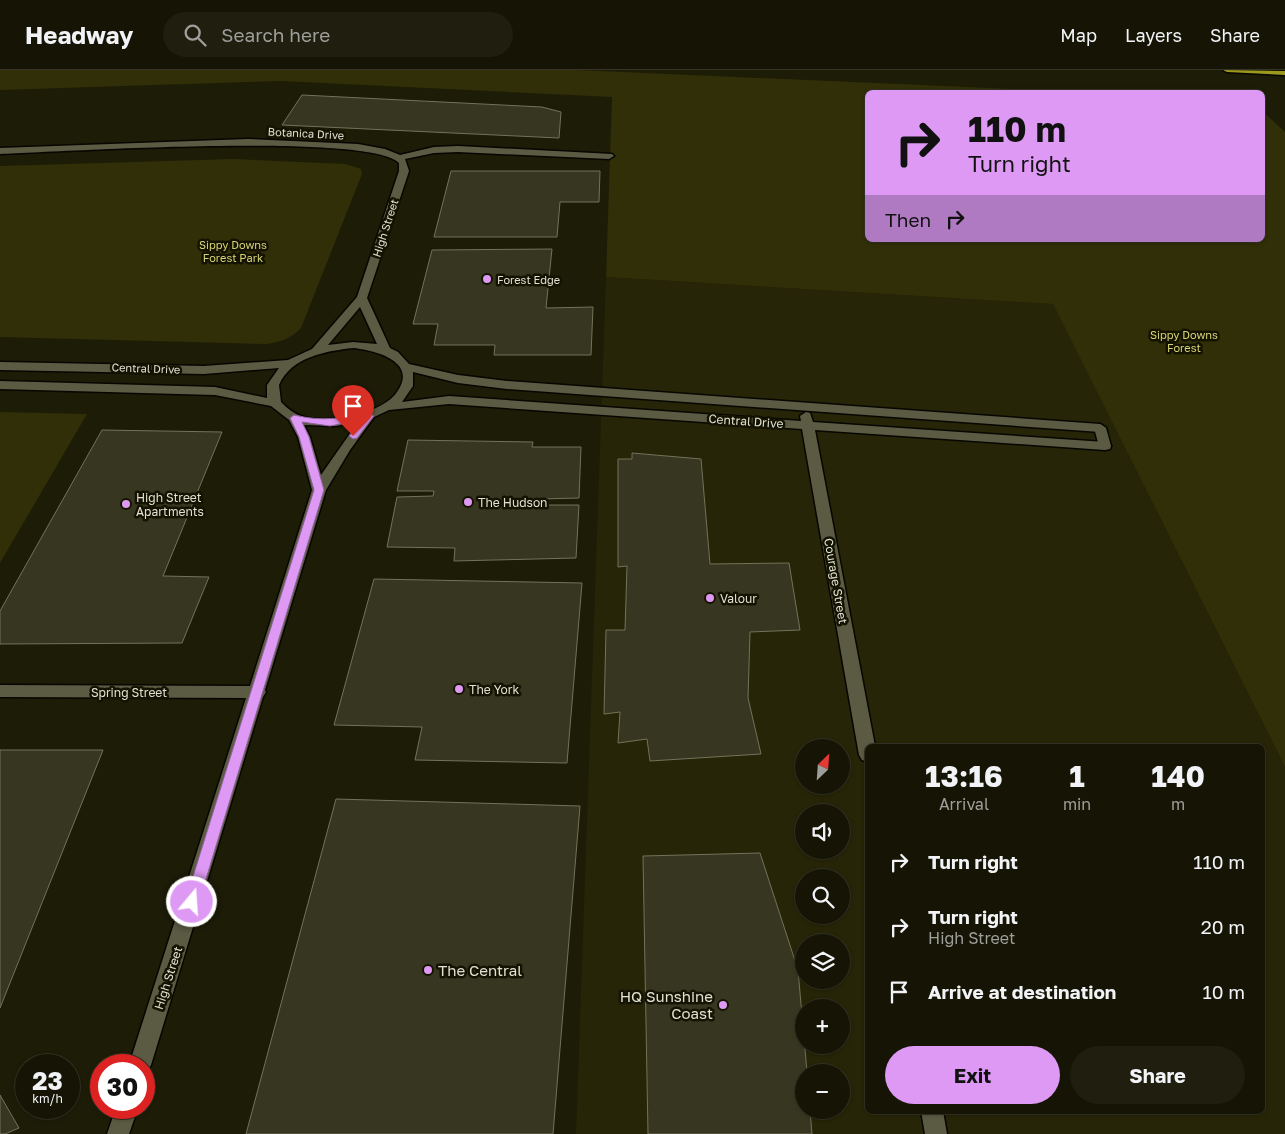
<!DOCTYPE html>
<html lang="en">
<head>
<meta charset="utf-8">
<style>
	:root { --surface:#161505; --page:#1f1e0f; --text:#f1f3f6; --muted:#9e9f9a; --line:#353427; --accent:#dd99f3 }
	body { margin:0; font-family:"Golos Text",sans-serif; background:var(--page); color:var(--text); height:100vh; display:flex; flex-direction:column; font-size:19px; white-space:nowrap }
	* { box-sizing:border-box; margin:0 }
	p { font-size:16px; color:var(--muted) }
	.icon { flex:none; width:28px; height:28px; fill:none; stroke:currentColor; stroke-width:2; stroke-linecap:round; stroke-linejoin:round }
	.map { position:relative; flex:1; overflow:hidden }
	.panel { position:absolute; left:865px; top:674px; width:400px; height:370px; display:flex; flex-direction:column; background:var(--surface); border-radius:8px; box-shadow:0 1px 4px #0004,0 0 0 1px var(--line) }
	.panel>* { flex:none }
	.guide { position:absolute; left:865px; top:20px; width:400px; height:152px; border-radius:8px; box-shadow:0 1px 4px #0004,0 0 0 1px var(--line); background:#dd99f3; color:#111; overflow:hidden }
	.needle { width:32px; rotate:25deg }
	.controls { position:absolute; left:795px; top:669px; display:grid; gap:10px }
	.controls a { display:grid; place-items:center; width:55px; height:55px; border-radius:50%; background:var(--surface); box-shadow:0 1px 4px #0004,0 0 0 1px var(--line); font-size:25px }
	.speed { position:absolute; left:15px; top:984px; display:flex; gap:10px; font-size:25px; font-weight:700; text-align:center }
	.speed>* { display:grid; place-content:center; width:65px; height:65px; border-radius:50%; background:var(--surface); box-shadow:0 1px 4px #0004,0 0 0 1px var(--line); line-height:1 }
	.speed small { font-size:12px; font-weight:400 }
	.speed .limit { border:8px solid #d22; background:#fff; color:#111 }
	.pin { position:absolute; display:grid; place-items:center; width:42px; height:42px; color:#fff; margin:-51px -21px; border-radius:50% 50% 50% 0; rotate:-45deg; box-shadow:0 0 5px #0007 }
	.pin .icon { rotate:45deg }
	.me { position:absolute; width:55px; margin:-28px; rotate:18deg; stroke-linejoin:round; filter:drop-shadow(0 0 4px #0008) }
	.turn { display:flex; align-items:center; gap:18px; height:105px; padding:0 20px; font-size:22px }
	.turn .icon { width:65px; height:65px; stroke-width:2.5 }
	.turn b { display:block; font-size:35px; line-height:42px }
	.then { display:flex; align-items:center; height:48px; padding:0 20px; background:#0003; gap:10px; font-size:19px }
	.eta { display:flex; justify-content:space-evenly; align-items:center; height:85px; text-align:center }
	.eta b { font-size:30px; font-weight:700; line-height:35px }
	.button { display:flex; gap:10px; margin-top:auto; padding:10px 20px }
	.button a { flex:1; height:58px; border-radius:30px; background:var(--accent); color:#111; font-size:20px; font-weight:700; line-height:58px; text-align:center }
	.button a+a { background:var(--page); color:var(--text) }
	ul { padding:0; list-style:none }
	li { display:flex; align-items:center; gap:15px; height:65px; padding:0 20px }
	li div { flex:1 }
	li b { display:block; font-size:19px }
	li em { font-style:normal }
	header { display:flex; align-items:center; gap:30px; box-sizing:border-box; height:70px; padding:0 25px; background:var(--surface); border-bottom:1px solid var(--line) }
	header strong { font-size:24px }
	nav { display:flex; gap:28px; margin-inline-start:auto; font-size:18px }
	.search { width:350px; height:45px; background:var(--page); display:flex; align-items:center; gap:12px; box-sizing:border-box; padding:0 18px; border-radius:28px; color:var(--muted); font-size:19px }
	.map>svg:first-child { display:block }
</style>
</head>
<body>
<header>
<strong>Headway</strong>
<div class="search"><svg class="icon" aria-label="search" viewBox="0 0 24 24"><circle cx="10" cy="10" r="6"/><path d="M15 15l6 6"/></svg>Search here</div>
<nav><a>Map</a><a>Layers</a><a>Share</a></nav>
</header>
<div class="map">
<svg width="1285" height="1064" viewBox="0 0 1285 1064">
	<rect width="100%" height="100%" fill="#1d1c07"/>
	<path fill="#262507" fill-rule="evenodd" d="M606 207 1053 234 1285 697V1064H576ZM868 676H1262V1041H868ZM804 678H841V715H804ZM804 742H841V780H804ZM804 808H841V845H804ZM804 872H841V910H804ZM804 938H841V975H804ZM804 1002H841V1040H804Z"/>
	<path fill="#312f07" d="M0 0H577L1079 22H868V170H1262L1263 42 1285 62V697L1053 234 606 207 612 27 281 11 0 20Z
		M234 89 346 94 361 99 362 104 301 258C291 269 280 272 266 274L0 267V96Z
		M0 342 87 344 0 493Z"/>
	<path fill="#373721" stroke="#73735b" d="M302 25 542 37 561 42 559 68 282 55Z
		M451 101H600L599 132H560L557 167H434Z
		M552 179 546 238 593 237 591 285H494L495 275H434L438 254H413L432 180Z
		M102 360 222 362 163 506 209 507 182 573 0 574V541Z
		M408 370 533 372 532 377H581L579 428 541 429V435H579L576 488 454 491 455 478 387 477 397 427 433 426 434 421H397Z
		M632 383 701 389 710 494 789 493 800 560 750 562 748 628 761 684 650 691 647 669 618 673 620 642 604 644 606 560H625L627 496 618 497V389H632Z
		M374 509 582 513 567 693 415 690 422 657 334 655Z
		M0 680H103L0 938Z
		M336 729 580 736 553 1064H246Z
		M760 783 798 900 807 1002H804V1040H810L812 1064H648L643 786Z
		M0 1025 19 1058 5 1064H0Z"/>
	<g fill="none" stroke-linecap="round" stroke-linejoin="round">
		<g stroke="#070600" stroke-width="3">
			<path id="lane" d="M1100 354 1106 358 1111 376 1110 379 1105 380 1099 376 1094 358Z"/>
		</g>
		<g stroke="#070600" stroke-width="3">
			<path id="street" d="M248 69 358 74 385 79 400 85 434 77 458 76 612 84 614 86 609 89 458 82 434 83 405 89 409 101 367 228 390 278 398 282 409 294 458 305 507 311 1100 354 1106 358 1100 362 507 319 458 313 413 302V316L402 332 449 326 801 351 800 346 806 342 810 343 813 352 1105 372 1111 376 1105 380 815 360 875 676H868V692L862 690 859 685 802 359 449 334 389 340 374 347 350 380 326 420 265 620 266 622 263 627 151 995 147 1002 144 1004V995H129L246 628 0 627V615L250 616 312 420 298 367 289 350 271 336 215 325 0 319V311L215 317 267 328V315L279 298 204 304 0 300V292L204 296 288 290 312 279 357 227 399 101V93C368 62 59 82 0 84V78ZM360 237 377 274 353 272 328 275ZM353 278C374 280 419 291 397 322 382 344 328 354 304 347 294 344 288 339 281 332L279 315C291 287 326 281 353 278ZM358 352 321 405 310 367 304 355 336 356Z
				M116 1038H138L129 1064H107Z
				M921 1041H943L947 1064H925Z"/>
		</g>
		<g stroke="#070600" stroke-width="3">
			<path id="highway" d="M1223 0 1285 1V5L1227 2Z"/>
		</g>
		<use href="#lane" fill="#5b5b43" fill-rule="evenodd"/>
		<use href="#street" fill="#5b5b43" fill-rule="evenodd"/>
		<use href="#highway" fill="#9d991f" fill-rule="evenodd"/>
	</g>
	<path fill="#dd99f3" stroke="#90639e" d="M369 343 374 346 357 368 353 369 349 366 361 350 330 356 302 352 309 367 324 420 199 832 197 836 192 838 187 836 185 832 314 420 299 367 290 348 294 345C323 352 341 348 369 343Z"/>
	<g fill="#dd99f3" stroke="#141301" stroke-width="2">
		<circle cx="487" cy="209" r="5"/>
		<circle cx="468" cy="432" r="5"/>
		<circle cx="126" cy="434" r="5"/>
		<circle cx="710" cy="528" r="5"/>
		<circle cx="459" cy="619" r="5"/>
		<circle cx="428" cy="900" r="5"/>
		<circle cx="723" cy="935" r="5"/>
	</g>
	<g text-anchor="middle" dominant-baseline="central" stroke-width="5" stroke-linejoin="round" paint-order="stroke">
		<g font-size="11" fill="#e0e0d3" stroke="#141301">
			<text transform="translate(306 63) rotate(3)">Botanica Drive</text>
			<text transform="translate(385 158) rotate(-72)">High Street</text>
			<text transform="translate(146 298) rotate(2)">Central Drive</text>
		</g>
		<g font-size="11" fill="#d7d573" stroke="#141301">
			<text x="233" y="174">Sippy Downs<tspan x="233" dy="13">Forest Park</tspan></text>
			<text x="1184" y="264">Sippy Downs<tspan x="1184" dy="13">Forest</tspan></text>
		</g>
		<g font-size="11" fill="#e0e0d3" stroke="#141301" text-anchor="start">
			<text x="497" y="209">Forest Edge</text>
		</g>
		<g font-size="12" fill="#e0e0d3" stroke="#141301">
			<text transform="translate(746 351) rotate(4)">Central Drive</text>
			<text transform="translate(836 511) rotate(80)">Courage Street</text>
			<text x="129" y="622">Spring Street</text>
			<text transform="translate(168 908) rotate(-72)">High Street</text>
		</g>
		<g font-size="12" fill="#e0e0d3" stroke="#141301" text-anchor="start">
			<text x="136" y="427">High Street<tspan x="136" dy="14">Apartments</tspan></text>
			<text x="478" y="432">The Hudson</text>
			<text x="720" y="528">Valour</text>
			<text x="469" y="619">The York</text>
		</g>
		<g font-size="15" fill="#e0e0d3" stroke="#141301" text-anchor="start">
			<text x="438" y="900">The Central</text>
			<text x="713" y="926" text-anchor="end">HQ Sunshine<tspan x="713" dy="17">Coast</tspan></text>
		</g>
	</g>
</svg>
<div class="controls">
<a><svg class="needle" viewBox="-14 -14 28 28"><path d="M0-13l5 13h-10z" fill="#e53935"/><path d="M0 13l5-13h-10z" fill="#9e9f9a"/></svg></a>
<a><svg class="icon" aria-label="sound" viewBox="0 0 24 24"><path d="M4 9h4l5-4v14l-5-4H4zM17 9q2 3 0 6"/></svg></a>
<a><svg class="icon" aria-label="search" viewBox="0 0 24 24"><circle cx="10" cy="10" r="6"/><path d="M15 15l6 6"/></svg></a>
<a><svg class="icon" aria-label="layers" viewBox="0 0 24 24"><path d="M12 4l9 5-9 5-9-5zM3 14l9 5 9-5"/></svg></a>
<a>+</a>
<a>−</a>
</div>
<div class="speed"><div>23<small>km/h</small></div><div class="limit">30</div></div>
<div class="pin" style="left:353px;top:366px;background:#d93025"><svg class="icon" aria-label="arrive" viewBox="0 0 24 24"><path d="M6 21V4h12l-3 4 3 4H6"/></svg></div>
<svg class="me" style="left:192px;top:832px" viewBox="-20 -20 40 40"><circle r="17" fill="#dd99f3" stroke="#fff" stroke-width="3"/><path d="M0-11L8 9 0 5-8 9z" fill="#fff"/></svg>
<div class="guide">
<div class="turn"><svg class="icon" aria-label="right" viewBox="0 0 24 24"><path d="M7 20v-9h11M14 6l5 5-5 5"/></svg><div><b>110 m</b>Turn right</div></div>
<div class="then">Then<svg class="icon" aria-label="right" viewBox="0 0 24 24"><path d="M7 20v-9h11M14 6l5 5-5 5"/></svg></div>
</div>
<section class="panel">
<div class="eta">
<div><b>13:16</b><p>Arrival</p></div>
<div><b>1</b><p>min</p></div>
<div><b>140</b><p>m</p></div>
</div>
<ul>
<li><svg class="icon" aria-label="right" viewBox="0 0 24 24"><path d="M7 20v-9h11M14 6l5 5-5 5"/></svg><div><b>Turn right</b></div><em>110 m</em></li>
<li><svg class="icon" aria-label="right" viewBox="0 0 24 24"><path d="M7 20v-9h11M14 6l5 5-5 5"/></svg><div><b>Turn right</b><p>High Street</p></div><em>20 m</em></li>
<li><svg class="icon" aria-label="arrive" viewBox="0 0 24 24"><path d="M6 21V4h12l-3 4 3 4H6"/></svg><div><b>Arrive at destination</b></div><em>10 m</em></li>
</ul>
<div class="button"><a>Exit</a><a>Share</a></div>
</section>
</div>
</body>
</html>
